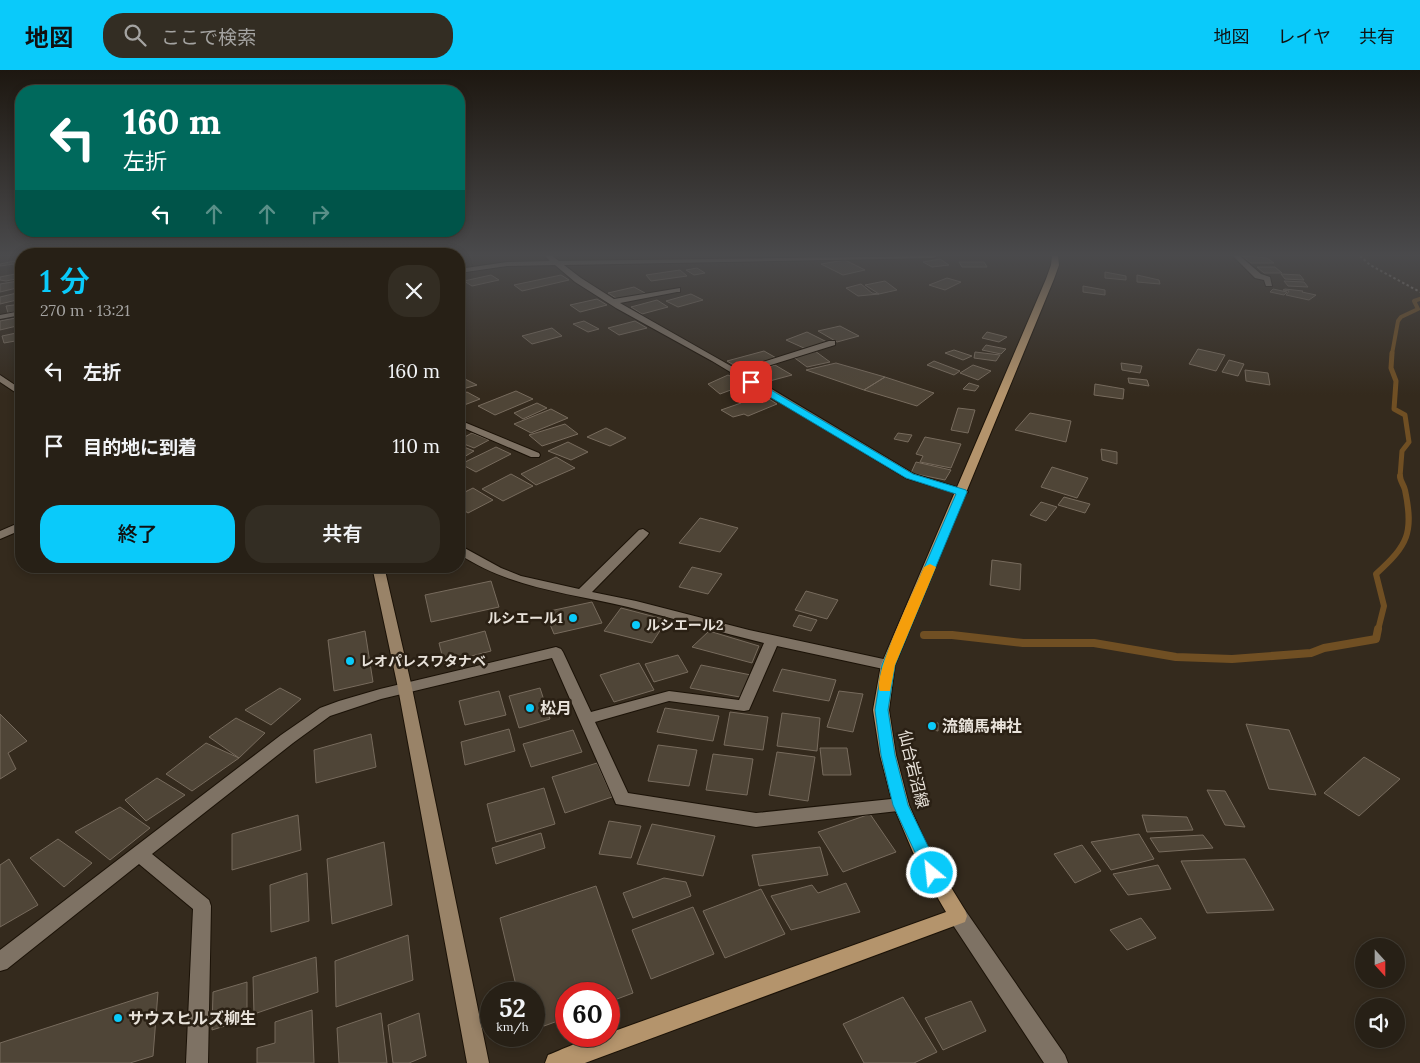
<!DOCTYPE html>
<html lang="ja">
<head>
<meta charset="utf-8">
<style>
	:root { --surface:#272016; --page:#332d23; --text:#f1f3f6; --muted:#a4a3a1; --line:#433e35; --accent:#0acafa }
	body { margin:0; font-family:Lora,"Noto Sans JP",serif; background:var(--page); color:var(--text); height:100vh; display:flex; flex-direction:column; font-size:19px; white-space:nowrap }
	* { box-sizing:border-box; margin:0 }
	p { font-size:16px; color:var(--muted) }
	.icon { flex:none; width:28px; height:28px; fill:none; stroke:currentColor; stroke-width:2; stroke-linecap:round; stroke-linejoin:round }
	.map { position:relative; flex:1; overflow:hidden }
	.side { position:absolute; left:15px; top:178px; width:450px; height:325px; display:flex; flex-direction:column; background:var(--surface); border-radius:20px; box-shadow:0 2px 8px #0003,0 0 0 1px var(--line) }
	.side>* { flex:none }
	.banner { position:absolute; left:15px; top:15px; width:450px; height:152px; border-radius:20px; box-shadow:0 2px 8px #0003,0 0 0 1px var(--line); background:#00695c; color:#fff; overflow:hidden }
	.needle { width:32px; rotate:159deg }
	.fabs { position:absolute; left:1355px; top:868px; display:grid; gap:10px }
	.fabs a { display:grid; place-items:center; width:50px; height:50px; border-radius:50%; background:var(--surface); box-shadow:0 2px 8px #0003,0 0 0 1px var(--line); font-size:25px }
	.speed { position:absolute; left:480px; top:912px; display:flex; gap:10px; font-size:25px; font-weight:700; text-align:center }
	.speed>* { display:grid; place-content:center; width:65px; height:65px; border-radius:50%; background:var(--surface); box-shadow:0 2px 8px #0003,0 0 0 1px var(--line); line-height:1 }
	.speed small { font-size:12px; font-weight:400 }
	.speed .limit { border:8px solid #d22; background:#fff; color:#111 }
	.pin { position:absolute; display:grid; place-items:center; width:42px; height:42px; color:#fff; margin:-21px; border-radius:10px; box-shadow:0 2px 8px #0006 }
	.me { position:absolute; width:55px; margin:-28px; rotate:332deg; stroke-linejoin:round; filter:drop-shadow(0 0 4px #0008) }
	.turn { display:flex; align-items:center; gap:18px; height:105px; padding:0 25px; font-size:22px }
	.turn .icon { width:65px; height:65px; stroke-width:2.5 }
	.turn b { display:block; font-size:35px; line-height:42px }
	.lanes { display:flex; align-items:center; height:48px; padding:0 25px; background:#0003; justify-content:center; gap:25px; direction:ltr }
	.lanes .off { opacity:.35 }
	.round { display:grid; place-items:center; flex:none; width:52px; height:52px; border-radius:20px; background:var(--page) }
	.summary { display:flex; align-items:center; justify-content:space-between; height:85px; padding:0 25px }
	h1 { font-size:30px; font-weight:600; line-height:38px; color:var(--accent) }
	.action { display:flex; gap:10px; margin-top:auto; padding:10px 25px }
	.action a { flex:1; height:58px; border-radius:20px; background:var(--accent); color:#111; font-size:20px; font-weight:600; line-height:58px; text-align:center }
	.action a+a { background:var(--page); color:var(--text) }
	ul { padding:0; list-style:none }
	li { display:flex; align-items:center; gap:15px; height:75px; padding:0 25px }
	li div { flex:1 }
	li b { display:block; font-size:19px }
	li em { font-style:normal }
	header { display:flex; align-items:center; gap:30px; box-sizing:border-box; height:70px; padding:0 25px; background:var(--accent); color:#111 }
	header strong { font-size:24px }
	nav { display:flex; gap:28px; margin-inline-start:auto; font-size:18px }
	.search { width:350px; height:45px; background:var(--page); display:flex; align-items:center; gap:12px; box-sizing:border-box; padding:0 18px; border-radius:20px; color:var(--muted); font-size:19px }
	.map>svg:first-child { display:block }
</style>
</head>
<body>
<header>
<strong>地図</strong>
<div class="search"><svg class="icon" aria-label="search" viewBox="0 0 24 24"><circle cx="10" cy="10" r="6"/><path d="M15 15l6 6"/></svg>ここで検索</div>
<nav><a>地図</a><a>レイヤ</a><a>共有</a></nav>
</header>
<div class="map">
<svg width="1420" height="993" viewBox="0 0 1420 993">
	<rect width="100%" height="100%" fill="#342a1d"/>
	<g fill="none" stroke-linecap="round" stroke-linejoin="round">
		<path stroke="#704f23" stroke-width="4" d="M1392 284 1398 251 1401 247 1418 239 1414 231 1420 229"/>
		<path stroke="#704f23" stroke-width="5" d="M1392 283 1391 298 1396 311 1394 339 1405 345 1409 372 1402 381 1400 407"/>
		<path stroke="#704f23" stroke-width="6" d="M1378 560 1384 536 1376 504C1408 475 1414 463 1405 420 1404 415 1400 411 1400 406"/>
		<path stroke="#704f23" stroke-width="8" d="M924 565H952L1023 573H1094L1176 587 1232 589 1311 583 1324 578 1376 569 1378 559"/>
	</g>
	<path fill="#4f4537" stroke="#776b5d" d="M1242 186 1267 188 1274 193H1251Z
		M940 189 949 195 932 197 923 192Z
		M20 190 21 193 0 196V194Z
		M845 190 865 200 843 205 821 194Z
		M959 192H984L987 197H962Z
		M1257 197H1275L1282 203H1264Z
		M697 198 705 203 694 205 686 200Z
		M680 200 687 206 651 211 646 205Z
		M1105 202 1126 206V210L1105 208Z
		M20 203 21 208 6 211 0 210V207Z
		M1281 204 1300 205 1304 210 1285 209Z
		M491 205 499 210 472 216 464 211Z
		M561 205 569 210 522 221 514 215Z
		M1137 205 1159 210 1160 214 1137 212Z
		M947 208 961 212 945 220 929 215Z
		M18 211 21 217 0 222V214Z
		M885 211 897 220 879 224 865 215Z
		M1284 211 1304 212 1308 217 1288 216Z
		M861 214 872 223 879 224 858 226 846 218Z
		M1083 216 1105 220V225L1083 222Z
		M634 217 645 223 619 230 608 223Z
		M1273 219 1287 222 1284 225 1270 222Z
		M1285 219 1303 221 1302 222 1316 225 1309 230 1286 225 1289 221 1283 220Z
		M21 222V229L0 234V227Z
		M691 224 703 230 678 237 666 231Z
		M597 229 607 235 580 242 570 235Z
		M657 230 668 237 642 244 631 237Z
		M21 234V240L8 243 6 236Z
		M21 247V255L0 260V251Z
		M584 251 599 259 588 262 573 254Z
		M635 251 647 258 619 265 608 258Z
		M840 256 859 266 837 272 818 261Z
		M552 258 562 266 532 274 522 266Z
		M21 262V270L4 273 2 266Z
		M807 262 827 272 806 279 786 270Z
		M987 262 1007 267 999 272 982 268Z
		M986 275 1006 279 1001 284 982 280Z
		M1198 279 1225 285 1216 301 1189 294Z
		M954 280 972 286 963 290 945 283Z
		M764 281 778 289 742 300 727 291Z
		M815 281 830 292 807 297 792 286Z
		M975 282 1000 285 996 291 974 288Z
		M1229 290 1244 294 1238 306 1222 302Z
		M934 291 960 301 954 305 927 295Z
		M836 293 885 307 864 320 806 300Z
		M1121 293 1142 296 1140 303 1122 300Z
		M775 295 792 305 766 312 751 302Z
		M973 295 991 301 978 310 960 303Z
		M1245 300 1268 303 1270 315 1246 311Z
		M728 305 747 314 720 324 708 314Z
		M885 307 934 323 917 336 864 320Z
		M1128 308 1147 310 1149 316 1129 313Z
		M465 309 477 315 459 320V311Z
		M969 313 979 316 975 321 963 319Z
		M1095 314 1124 319 1123 329 1094 325Z
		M516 321 533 329 495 345 478 336Z
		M467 322 480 329 459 337V325Z
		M761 324 777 334 748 346 744 344 733 347 721 340 741 333 738 331Z
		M537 333 547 338 523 349 514 343Z
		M958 338 975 340 968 363 951 360Z
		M551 339 568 348 531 363 514 354Z
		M1030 343 1071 351 1066 372 1015 360Z
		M565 354 578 364 542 376 529 365Z
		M606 358 626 368 610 376 587 367Z
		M472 363 489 370 474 378 459 372V370Z
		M898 363 912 365 908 372 894 369Z
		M925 367 961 374 951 398 920 392 923 386 916 384Z
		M568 372 588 382 571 390 548 381Z
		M459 375 474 381 459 390Z
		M496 377 511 384 476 402 461 394Z
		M1101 379 1117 382V394L1102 390Z
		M556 387 575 398 536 415 521 404Z
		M916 392 951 400 945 410 911 403Z
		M1052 397 1088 408 1077 428 1041 417Z
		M511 404 533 416 503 431 482 419Z
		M473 418 493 430 468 443 459 437V425Z
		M1064 427 1090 434 1085 443 1058 435Z
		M1041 432 1057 437 1046 451 1030 445Z
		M700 448 738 458 720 482 679 473Z
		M992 490 1021 494 1020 520 990 515Z
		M692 497 722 504 708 524 679 517Z
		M491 511 499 537 431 552 425 525Z
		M806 521 838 530 827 549 795 540Z
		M592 532 602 553 554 564 545 542Z
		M621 538 667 550 652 573 604 561Z
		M799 545 817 550 811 561 793 556Z
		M365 561 373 612 334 621 328 570Z
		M485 561 491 581 444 593 439 573Z
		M709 561 759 576 752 593 692 577Z
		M678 585 688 602 654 612 645 594Z
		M639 593 654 620 614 632 600 605Z
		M701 595 751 605 740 627 690 618Z
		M782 599 836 610 829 631 773 621Z
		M280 618 301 629 271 655 245 640Z
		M540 618 550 649 519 658 509 626Z
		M499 621 506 645 465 655 459 631Z
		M839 621 863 624 853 662 827 657Z
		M665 638 719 646 713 671 657 662Z
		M730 642 768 647 763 680 724 675Z
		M782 643 820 648 817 681 777 676Z
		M0 644 27 671 8 683 16 699 0 709Z
		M236 648 265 663 239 688 209 667Z
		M929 652 938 653V661L929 659Z
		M1246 654 1289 660 1316 725 1269 719Z
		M509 659 515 681 465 695 461 672Z
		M573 660 582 682 531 697 523 674Z
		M371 664 376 697 316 713 314 680Z
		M206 673 239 688 192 721 166 704Z
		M658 675 697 680 689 716 648 711Z
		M820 678H847L851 705H823Z
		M777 682 815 687 808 731 769 725Z
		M713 684 753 689 747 725 706 720Z
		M1364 687 1400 709 1359 746 1324 723Z
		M597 693 612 727 565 743 552 707Z
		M157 708 185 725 146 751 125 730Z
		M544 718 555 754 496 772 487 734Z
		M1207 720 1225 721 1245 757 1225 755Z
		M120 737 150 758 110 790 75 762Z
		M870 744 896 782 843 802 818 762Z
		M298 745 301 780 232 800V764Z
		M1142 745 1187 747 1193 760 1147 762Z
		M609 751 641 756 631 788 599 784Z
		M652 754 715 766 703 806 637 794Z
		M541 763 545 778 496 794 492 778Z
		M1139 764 1154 789 1111 800 1091 772Z
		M1203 765 1213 778 1159 782 1150 768Z
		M58 769 92 793 64 817 30 788Z
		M384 772 392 835 332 854 327 789Z
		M1082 775 1101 801 1075 813 1054 784Z
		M820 777 828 805 759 816 752 785Z
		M9 789 38 835 0 857V795Z
		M1245 789 1274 840 1207 843 1181 791Z
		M1158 795 1171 819 1128 825 1113 804Z
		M307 803 309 851 271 862 270 815Z
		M664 808 686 812 691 826 633 848 623 823Z
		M846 813 860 842 791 860 771 826 812 815 818 823Z
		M596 816 633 923 609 932V924H566V948L544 956 534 950V924H518L500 848Z
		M761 819 785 864 725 888 703 841Z
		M693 837 714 884 651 909 632 860Z
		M1141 848 1156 868 1127 880 1110 860Z
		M408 865 413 910 336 937 335 891Z
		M316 887 318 922 254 944 253 907Z
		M247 912V949L212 960 213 922Z
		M158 922 153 986 130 993H0V973Z
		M903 927 937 982 914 993H864L843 954Z
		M971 931 986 961 943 980 925 948Z
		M312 940 314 993H257V978L275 973V952Z
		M381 943 387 993H339L337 958Z
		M419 943 426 986 409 993H393L388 955Z"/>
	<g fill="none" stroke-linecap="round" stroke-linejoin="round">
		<g stroke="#1b1207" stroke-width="2">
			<path id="street" d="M545 186H552L559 191 937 186 934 188 564 195 581 208 614 229 680 218V222H677L620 233 738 300 829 271H835V275L745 303 914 404 966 420 968 422 962 425 906 408 712 291 616 238 575 212 555 195 507 196 459 203V199L507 192 550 191Z
				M1233 186H1240L1261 204 1270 207 1272 216H1266L1264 210 1255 208Z
				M21 241V245L0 249V245Z
				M0 305 21 319V326L0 312Z
				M459 350 539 383 540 385 539 387H531L459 356Z
				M21 452V460L0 469V461Z
				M643 459 649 463 647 466 592 522 636 531 749 560 888 590 893 592 895 595 893 598 888 600 777 576 749 640 744 641 669 631 595 652 628 723 756 743 901 728 907 730 909 735 907 740 756 757 616 734 552 588 381 629 330 646 293 673 152 784 209 830 211 836 208 993H186L193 839 139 794 7 899 0 901V880L281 665 320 638 339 631 380 619 556 577 561 579 563 582 591 642 669 621 739 630 764 573C718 562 673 548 628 537 569 523 510 518 459 484V475L501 498 521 506 579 519 639 460Z
				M958 838 965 840 1065 985 1068 993H1044L951 852 949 846 951 840Z"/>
		</g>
		<g stroke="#1b1207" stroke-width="2">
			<path id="secondary" d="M372 496H384L412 618 489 993H467L398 618Z"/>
		</g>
		<g stroke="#1b1207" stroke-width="2">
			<path id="primary" d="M1052 186H1058L1059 195 1054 209 895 595 889 640 896 685 909 735 931 785 965 840 967 846 965 852 585 993H545L548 985C566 978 589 966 609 966V963L946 842 918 794 893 735 880 685 873 640 881 595 1046 209 1051 195Z"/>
		</g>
		<path stroke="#90887d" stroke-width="2" stroke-dasharray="2.5 2.5" stroke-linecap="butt" d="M1360 186 1370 195 1420 222"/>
		<path stroke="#90887d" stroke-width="2.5" stroke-dasharray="3 3" stroke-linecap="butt" d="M459 296 460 298"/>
		<use href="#street" fill="#7e7264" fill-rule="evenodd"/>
		<use href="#secondary" fill="#998368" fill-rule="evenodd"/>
		<use href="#primary" fill="#b4946c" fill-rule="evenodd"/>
	</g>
	<linearGradient id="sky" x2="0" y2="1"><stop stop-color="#1d1710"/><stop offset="0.57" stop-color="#4a4a4c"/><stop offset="1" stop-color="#4a4a4c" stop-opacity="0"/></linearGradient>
	<rect width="1420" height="325" fill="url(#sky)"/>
	<path fill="#0acafa" stroke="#0683a2" d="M748 310H754L913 404 966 420 967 422 895 595 888 640 895 685 908 735 941 803 938 808 932 810 927 808 893 735 881 685 875 640 882 595 956 424 906 408 748 314Z"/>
	<path fill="#f59e0b" d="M930 494 936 497 895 595 890 621H880C872 606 916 517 924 497Z"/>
	<g fill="#0acafa" stroke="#2a2014" stroke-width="2">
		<circle cx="573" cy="548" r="5"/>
		<circle cx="636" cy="555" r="5"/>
		<circle cx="350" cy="591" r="5"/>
		<circle cx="530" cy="638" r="5"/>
		<circle cx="932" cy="656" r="5"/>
		<circle cx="118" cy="948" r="5"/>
	</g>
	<g text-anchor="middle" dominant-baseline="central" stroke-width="5" stroke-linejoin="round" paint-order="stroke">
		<g font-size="14" font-weight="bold" fill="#e8e2da" stroke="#2a2014" text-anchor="start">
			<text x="563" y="548" text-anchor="end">ルシエール1</text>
			<text x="646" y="555">ルシエール2</text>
			<text x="360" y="591">レオパレスワタナベ</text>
		</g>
		<g font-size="16" font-weight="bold" fill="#e8e2da" stroke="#2a2014" text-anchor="start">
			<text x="540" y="638">松月</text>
			<text x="942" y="656">流鏑馬神社</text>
			<text x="128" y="948">サウスヒルズ柳生</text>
		</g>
		<g font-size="16" fill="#e8e2da" stroke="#2a2014">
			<text transform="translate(914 699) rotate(76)">仙台岩沼線</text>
		</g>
	</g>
</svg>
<div class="fabs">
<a><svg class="needle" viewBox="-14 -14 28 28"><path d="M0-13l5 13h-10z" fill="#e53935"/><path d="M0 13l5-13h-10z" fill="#a4a3a1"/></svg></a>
<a><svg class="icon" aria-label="sound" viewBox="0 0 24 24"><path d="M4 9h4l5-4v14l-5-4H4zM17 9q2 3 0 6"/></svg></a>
</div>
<div class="speed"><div>52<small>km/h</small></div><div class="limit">60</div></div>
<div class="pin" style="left:751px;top:312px;background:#d93025"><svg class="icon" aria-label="arrive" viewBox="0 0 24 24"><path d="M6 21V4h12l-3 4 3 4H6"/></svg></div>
<svg class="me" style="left:932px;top:803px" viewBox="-20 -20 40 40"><circle r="17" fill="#0acafa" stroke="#fff" stroke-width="3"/><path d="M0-11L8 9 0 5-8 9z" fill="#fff"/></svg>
<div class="banner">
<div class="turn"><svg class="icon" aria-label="left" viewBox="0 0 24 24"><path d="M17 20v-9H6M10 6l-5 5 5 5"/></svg><div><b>160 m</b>左折</div></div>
<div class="lanes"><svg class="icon" aria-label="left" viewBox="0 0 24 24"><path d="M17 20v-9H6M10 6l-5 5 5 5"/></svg><svg class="icon off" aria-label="ahead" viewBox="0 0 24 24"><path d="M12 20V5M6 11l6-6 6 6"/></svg><svg class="icon off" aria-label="ahead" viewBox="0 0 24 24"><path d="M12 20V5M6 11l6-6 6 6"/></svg><svg class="icon off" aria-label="right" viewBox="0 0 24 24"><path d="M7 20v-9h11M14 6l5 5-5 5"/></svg></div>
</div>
<section class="side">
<div class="summary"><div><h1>1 分</h1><p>270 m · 13:21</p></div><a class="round"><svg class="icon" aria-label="close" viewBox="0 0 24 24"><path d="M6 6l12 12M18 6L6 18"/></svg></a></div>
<ul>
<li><svg class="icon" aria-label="left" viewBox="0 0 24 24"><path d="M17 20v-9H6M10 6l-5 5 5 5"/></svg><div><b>左折</b></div><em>160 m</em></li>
<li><svg class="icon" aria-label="arrive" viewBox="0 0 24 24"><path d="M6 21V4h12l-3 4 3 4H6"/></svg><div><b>目的地に到着</b></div><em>110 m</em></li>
</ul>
<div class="action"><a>終了</a><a>共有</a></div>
</section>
</div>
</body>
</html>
